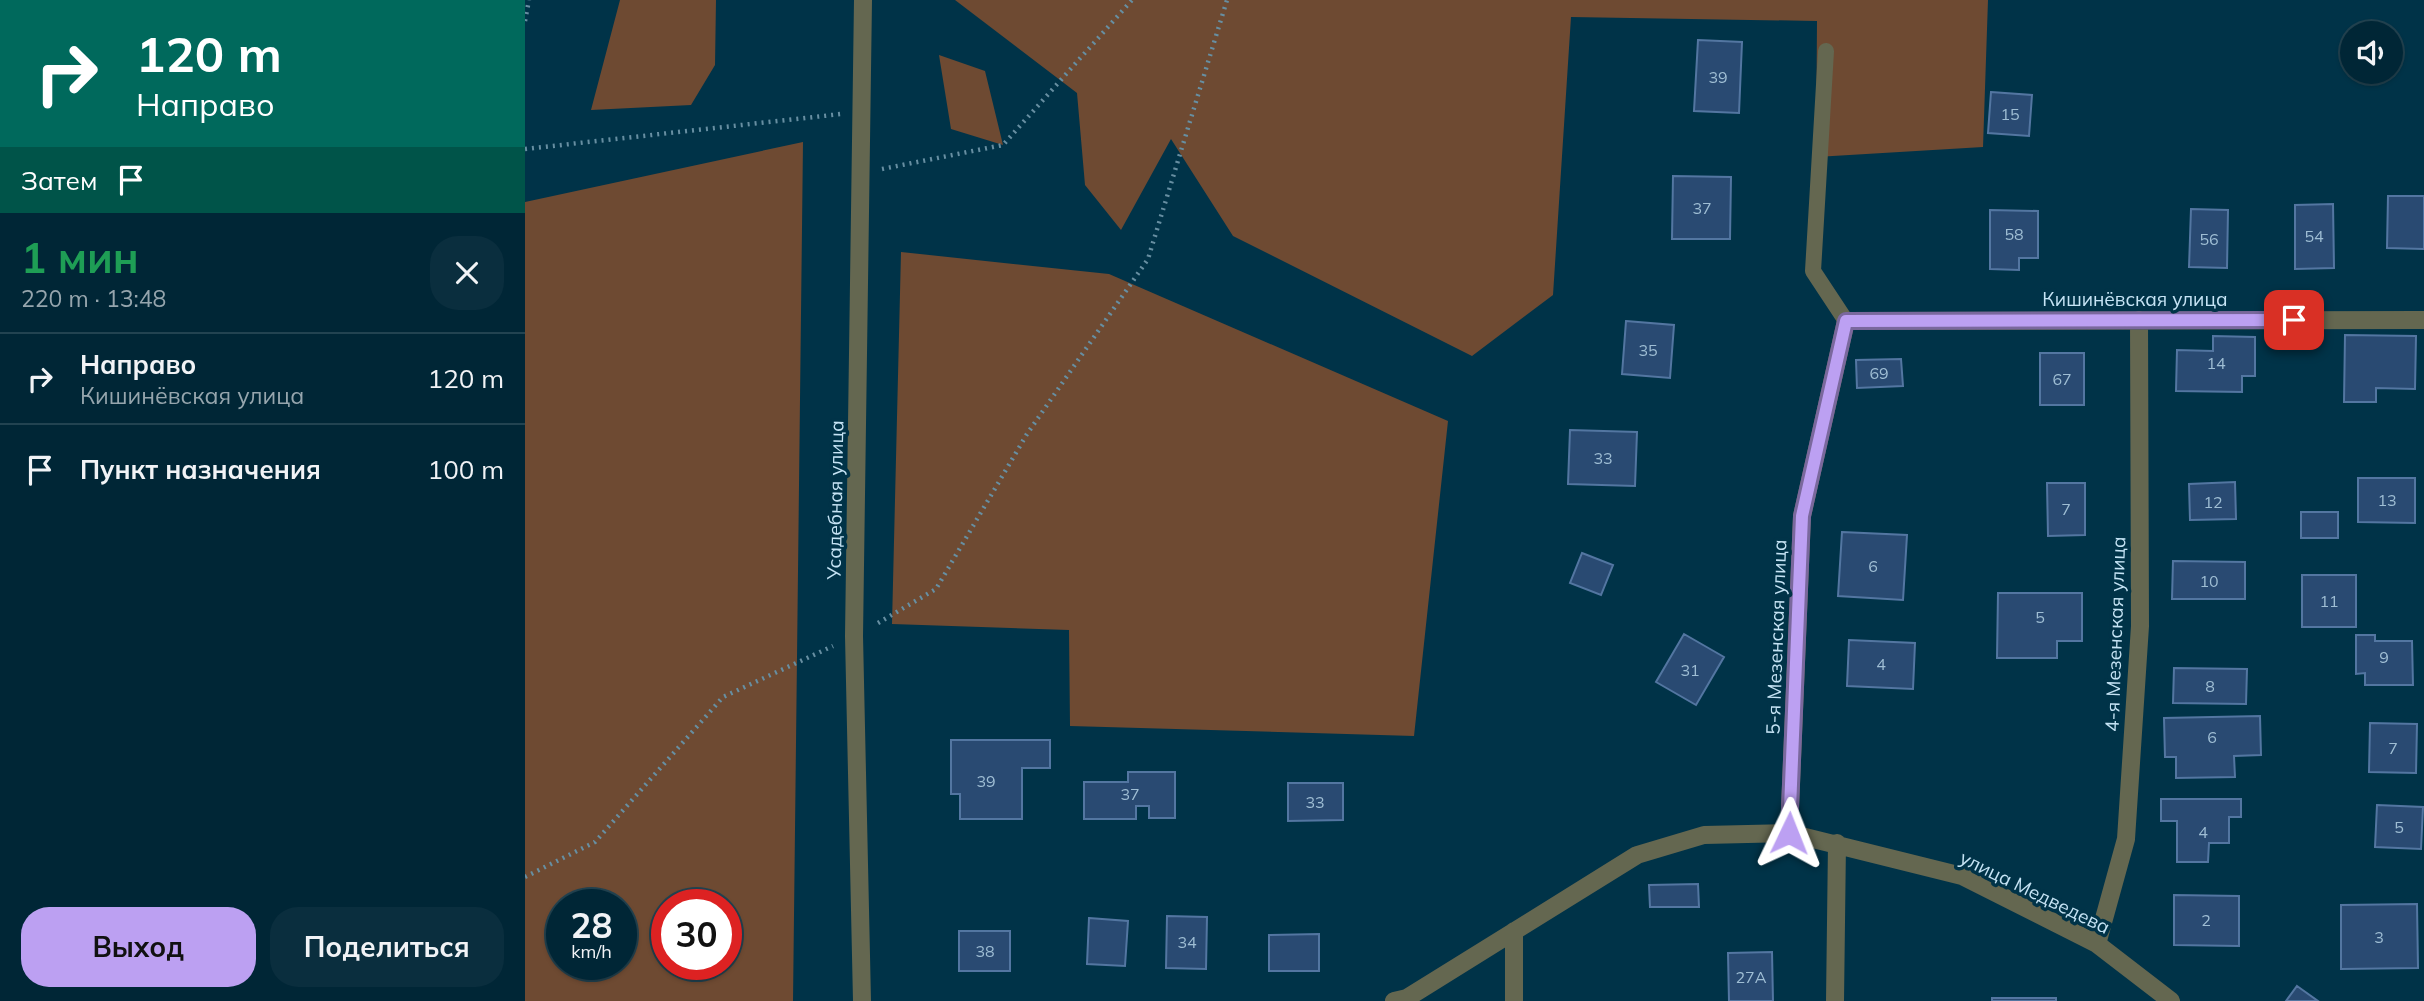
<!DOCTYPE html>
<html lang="ru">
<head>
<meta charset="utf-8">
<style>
	:root { --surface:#002636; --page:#0a2e3e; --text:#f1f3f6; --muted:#95a5ad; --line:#224351; --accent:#bca0f2 }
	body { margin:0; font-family:Mulish,sans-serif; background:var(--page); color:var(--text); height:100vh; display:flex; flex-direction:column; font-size:26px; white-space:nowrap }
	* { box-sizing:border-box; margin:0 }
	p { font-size:23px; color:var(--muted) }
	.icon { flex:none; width:38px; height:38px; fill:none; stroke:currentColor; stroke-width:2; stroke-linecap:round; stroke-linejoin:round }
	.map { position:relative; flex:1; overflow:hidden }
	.drawer { display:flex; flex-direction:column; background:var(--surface); width:525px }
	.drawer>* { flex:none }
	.banner { background:#00695c; color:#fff; overflow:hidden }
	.fabs { position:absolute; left:1815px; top:21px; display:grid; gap:14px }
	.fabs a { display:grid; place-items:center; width:63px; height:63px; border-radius:50%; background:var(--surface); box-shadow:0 2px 5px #0004,0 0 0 2px var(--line); font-size:35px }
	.speed { position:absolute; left:21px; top:889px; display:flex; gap:14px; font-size:35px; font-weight:700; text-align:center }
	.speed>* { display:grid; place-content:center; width:91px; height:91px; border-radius:50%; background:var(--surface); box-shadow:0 2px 5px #0004,0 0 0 2px var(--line); line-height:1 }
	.speed small { font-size:18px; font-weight:400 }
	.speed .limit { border:10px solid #d22; background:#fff; color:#111 }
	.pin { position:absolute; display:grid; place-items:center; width:60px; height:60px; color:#fff; margin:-30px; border-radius:14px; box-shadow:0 4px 10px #0006 }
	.me { position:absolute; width:77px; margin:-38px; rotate:2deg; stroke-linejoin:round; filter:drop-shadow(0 0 5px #0008) }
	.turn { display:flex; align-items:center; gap:24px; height:147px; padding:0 21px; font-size:32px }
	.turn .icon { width:91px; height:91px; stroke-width:2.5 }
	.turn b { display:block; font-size:49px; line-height:60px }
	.then { display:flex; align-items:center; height:66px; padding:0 21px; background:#0003; gap:14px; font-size:26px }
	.round { display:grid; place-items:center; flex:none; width:74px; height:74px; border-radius:28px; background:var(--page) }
	.overview { display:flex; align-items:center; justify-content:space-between; height:119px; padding:0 21px }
	h1 { font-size:42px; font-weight:700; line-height:52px; color:#1e9e55 }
	.cta { display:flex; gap:14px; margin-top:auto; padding:14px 21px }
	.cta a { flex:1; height:80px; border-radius:28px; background:var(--accent); color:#111; font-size:28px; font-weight:700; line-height:80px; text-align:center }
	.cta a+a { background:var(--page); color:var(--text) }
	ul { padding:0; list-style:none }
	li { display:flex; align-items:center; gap:21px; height:91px; padding:0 21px; border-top:2px solid var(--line) }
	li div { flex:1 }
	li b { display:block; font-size:26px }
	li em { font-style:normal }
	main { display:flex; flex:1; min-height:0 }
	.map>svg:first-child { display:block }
</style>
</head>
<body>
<main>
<section class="drawer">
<div class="banner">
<div class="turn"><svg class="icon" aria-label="right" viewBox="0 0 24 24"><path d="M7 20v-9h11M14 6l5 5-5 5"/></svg><div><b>120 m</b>Направо</div></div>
<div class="then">Затем<svg class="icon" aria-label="arrive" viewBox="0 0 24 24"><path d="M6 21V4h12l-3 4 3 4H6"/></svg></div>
</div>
<div class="overview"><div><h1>1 мин</h1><p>220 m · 13:48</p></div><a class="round"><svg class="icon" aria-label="close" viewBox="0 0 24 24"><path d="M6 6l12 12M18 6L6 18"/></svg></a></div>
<ul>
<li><svg class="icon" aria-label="right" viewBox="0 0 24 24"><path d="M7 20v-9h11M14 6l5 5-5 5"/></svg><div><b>Направо</b><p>Кишинёвская улица</p></div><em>120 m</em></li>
<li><svg class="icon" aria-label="arrive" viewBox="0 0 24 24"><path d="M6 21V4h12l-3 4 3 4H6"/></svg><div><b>Пункт назначения</b></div><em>100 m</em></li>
</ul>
<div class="cta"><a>Выход</a><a>Поделиться</a></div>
</section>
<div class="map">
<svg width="1899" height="1001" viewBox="0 0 1899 1001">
	<rect width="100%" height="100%" fill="#003348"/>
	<path fill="#6e4a32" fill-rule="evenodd" d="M95 0H191L190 65 166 105 66 110Z
		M430 0H1463L1458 147 1291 157 1292 21 1046 17 1028 295 947 356 708 236 646 139 596 230 560 185 552 93Z
		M414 55 460 71 478 145 426 129Z
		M278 142 268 1001H0V202ZM37 905H96V964H37ZM142 905H201V964H142Z
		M376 252 584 274 923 421 889 736 545 726 544 630 367 624Z"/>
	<path fill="#294a72" stroke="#5376a1" stroke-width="2" d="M1173 40 1217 42 1214 113 1169 111Z
		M1466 92 1507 95 1504 136 1463 133Z
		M1148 176 1206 177 1205 239H1147Z
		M1863 196H1899V249L1862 248Z
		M1808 204 1809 268 1770 269V205Z
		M1666 209 1703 210 1702 268 1664 267Z
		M1465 210 1513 211V258H1494V270L1465 269Z
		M1101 321 1149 325 1145 378 1097 374Z
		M1820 335 1891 336 1890 389 1851 388V402H1819Z
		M1688 336 1730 337V376H1717V392L1651 391 1652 350 1688 351Z
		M1515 353H1559V405H1515Z
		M1376 359 1378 386 1332 388 1331 360Z
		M1045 430 1112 432 1110 486 1043 484Z
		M1833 478H1890V523L1833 522Z
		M1710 482 1711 519 1665 520 1664 484Z
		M1522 483H1560V535L1523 536Z
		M1776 512H1813V538H1776Z
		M1317 532 1382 535 1378 600 1313 596Z
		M1057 553 1088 565 1076 595 1045 583Z
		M1648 561 1720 562V599H1647Z
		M1777 575H1831V627H1777Z
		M1473 593H1557V641H1532V658H1472Z
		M1159 634 1199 657 1171 705 1131 682Z
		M1831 635H1850V641H1887L1888 685H1840V673L1831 674Z
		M1324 640 1390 643 1388 689 1322 686Z
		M1649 668 1722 669 1721 704 1648 703Z
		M1735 716 1736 755 1709 756 1710 777 1651 778V757H1640L1639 718Z
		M1845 723 1892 724 1891 773 1844 772Z
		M426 740H525V768H497V819H435V794H426Z
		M603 772H650V818H624V806H611V819H559V782H603Z
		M763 783H818V820L763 821Z
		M1636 799H1716V817H1704V843H1684L1683 862H1652V821H1636Z
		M1852 805 1898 807 1896 849 1850 847Z
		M1173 884 1174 907H1125L1124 885Z
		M1649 895 1714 896V946L1649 945Z
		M1892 904 1893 968 1816 969V905Z
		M642 916 682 917 681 969 641 968Z
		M564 918 603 921 600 966 562 964Z
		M434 931H485V971H434Z
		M794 934V971H744V935Z
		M1247 952 1248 1001H1204L1203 953Z
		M1772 986 1793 1001H1761Z
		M1467 998H1531V1001H1467Z"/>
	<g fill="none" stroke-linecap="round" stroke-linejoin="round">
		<path stroke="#678fa2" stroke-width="4.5" stroke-dasharray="2 5" stroke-linecap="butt" d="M0 21 4 0
			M0 149 316 114
			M357 169 478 145 607 0
			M353 623 411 589 502 434 623 259 702 0
			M0 877 70 842 198 697 308 646"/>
		<path stroke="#646750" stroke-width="16" d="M1301 51 1288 271 1321 321"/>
		<path stroke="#646750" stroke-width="18" d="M1264 833 1277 516 1321 321 1899 320
			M1572 944 1601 839 1615 626 1614 320
			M337 1001 329 636 338 0
			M869 1001 882 998 1112 855 1179 835 1264 833 1437 876 1572 944 1646 1001
			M989 1001V931
			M1310 1001 1312 843"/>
	</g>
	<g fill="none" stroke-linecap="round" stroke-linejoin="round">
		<g stroke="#7a689d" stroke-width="18">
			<path id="route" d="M1264 833 1277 516 1321 321 1769 320"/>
		</g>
		<use href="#route" stroke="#bca0f2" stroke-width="12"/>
	</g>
	<g text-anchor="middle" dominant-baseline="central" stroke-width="7" stroke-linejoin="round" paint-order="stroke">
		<g font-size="16" fill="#9fbed4">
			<text x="1193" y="77">39</text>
			<text x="1485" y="114">15</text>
			<text x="1177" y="208">37</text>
			<text x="1489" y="234">58</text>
			<text x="1789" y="236">54</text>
			<text x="1684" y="239">56</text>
			<text x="1123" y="350">35</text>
			<text x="1691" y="363">14</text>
			<text x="1354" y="373">69</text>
			<text x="1537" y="379">67</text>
			<text x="1078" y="458">33</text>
			<text x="1862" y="500">13</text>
			<text x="1688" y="502">12</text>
			<text x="1541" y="509">7</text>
			<text x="1348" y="566">6</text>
			<text x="1684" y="581">10</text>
			<text x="1804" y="601">11</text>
			<text x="1515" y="617">5</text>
			<text x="1859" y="657">9</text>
			<text x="1356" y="664">4</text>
			<text x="1165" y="670">31</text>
			<text x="1685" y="686">8</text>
			<text x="1687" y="737">6</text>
			<text x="1868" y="748">7</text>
			<text x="461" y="781">39</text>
			<text x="605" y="794">37</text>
			<text x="790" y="802">33</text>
			<text x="1874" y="827">5</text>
			<text x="1678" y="832">4</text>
			<text x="1681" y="920">2</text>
			<text x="1854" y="937">3</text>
			<text x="662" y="942">34</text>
			<text x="460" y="951">38</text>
			<text x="1226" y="977">27А</text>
		</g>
		<g font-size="19" fill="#c6e4f5" stroke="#003348">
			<text x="1610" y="299">Кишинёвская улица</text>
			<text transform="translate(310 500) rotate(-89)">Усадебная улица</text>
			<text transform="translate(1590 634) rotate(-88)">4-я Мезенская улица</text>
			<text transform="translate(1251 637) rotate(-88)">5-я Мезенская улица</text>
			<text transform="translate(1510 892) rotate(26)">улица Медведева</text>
		</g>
	</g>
</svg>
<div class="fabs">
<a><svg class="icon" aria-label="sound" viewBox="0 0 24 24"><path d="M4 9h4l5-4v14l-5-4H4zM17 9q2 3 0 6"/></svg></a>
</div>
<div class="speed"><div>28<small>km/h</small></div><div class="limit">30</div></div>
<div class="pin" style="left:1769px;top:320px;background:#d93025"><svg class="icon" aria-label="arrive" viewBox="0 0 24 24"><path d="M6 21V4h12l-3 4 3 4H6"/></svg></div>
<svg class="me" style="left:1264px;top:833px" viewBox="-20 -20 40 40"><path d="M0-17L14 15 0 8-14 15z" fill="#bca0f2" stroke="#fff" stroke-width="4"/></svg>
</div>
</main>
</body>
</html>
